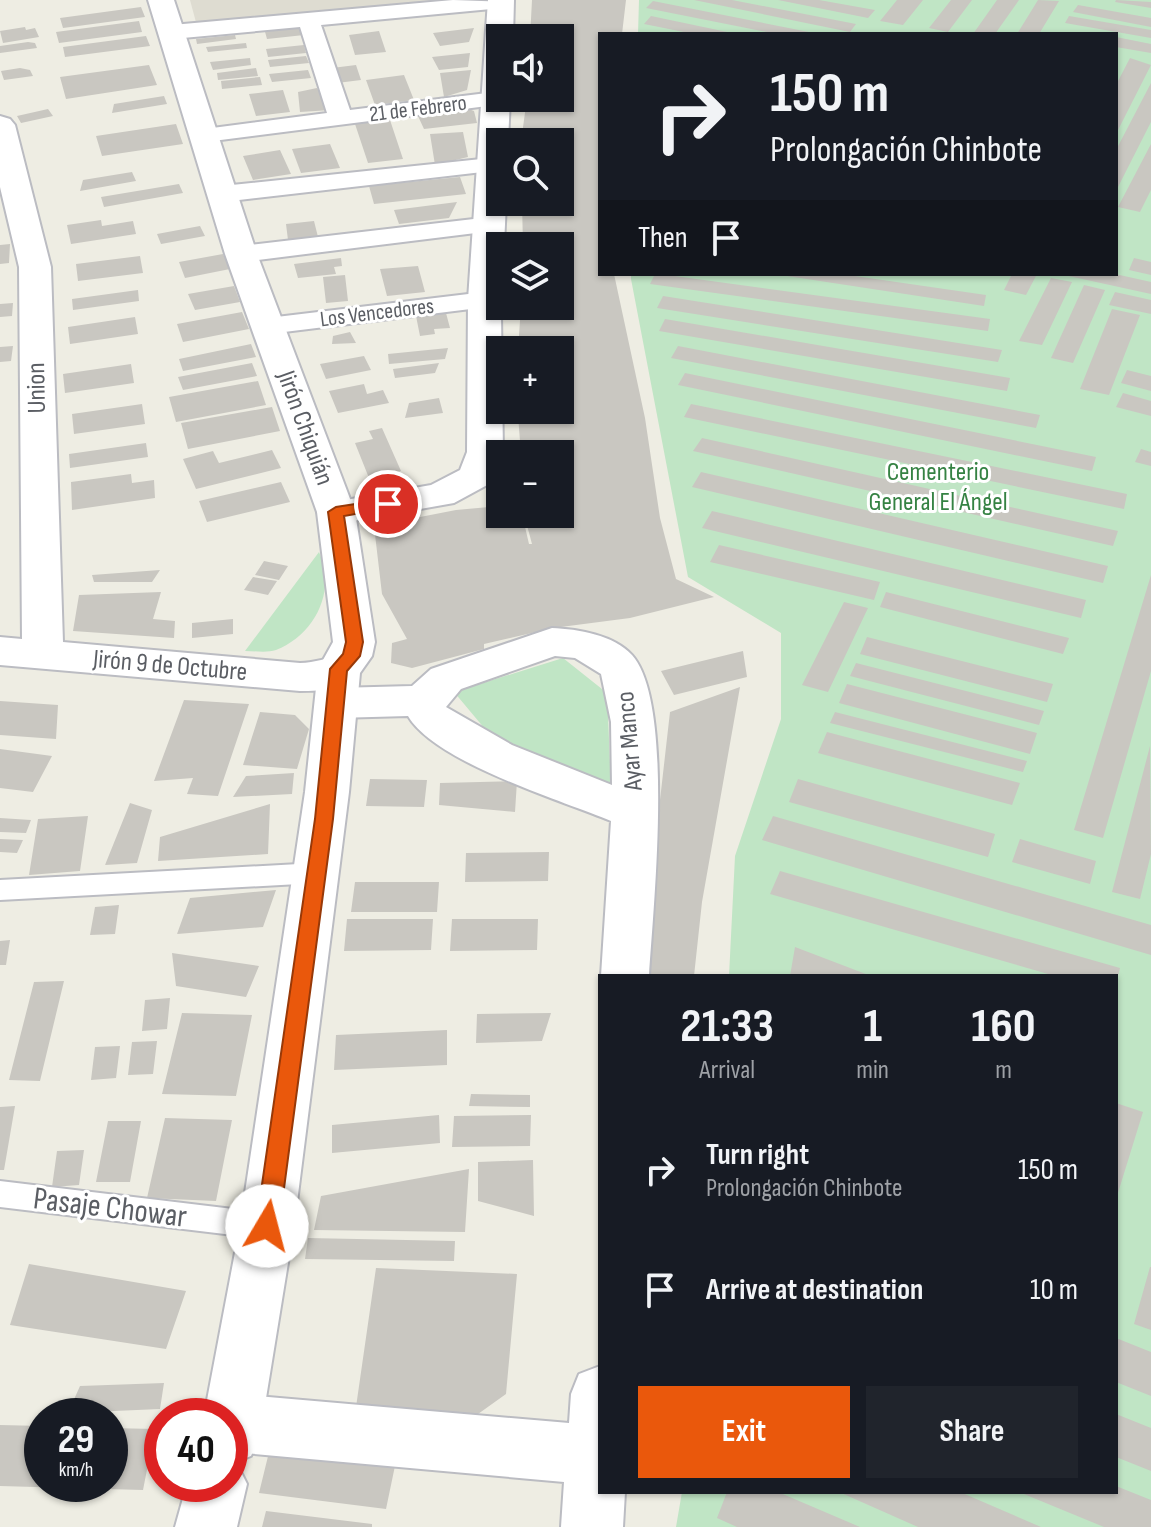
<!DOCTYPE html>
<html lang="en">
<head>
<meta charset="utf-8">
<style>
	:root { --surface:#171b24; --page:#20242c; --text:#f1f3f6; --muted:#9ea1a6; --accent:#ea580c }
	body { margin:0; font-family:"Sofia Sans Condensed",sans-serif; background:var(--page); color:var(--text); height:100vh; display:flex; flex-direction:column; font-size:30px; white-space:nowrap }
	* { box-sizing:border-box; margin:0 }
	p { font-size:26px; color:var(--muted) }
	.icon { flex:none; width:44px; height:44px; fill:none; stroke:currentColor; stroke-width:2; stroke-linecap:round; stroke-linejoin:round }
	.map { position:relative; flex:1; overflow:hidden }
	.sheet { position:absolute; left:598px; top:974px; width:520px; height:520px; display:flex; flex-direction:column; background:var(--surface); border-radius:0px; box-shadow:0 2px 6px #0004 }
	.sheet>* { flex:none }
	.top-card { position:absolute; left:598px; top:32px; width:520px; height:244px; border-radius:0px; box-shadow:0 2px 6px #0004; background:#171b24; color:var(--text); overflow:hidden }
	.tools { position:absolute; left:486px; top:24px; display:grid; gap:16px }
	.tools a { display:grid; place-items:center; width:88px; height:88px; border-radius:0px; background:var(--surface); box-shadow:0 2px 6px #0004; font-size:40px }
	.speed { position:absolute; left:24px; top:1398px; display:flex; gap:16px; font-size:40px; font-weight:700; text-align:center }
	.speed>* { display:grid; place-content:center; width:104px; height:104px; border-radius:50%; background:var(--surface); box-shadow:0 2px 6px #0004; line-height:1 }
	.speed small { font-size:20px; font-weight:400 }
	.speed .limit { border:12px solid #d22; background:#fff; color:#111 }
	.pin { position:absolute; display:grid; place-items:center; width:68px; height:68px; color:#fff; margin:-34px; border:4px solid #fff; border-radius:50%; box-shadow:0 2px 8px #0007 }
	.me { position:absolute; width:88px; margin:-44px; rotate:8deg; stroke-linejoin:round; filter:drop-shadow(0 0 6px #0008) }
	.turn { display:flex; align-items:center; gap:28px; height:168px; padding:0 40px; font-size:36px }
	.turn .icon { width:104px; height:104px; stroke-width:2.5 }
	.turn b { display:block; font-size:56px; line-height:68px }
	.then { display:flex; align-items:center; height:76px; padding:0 40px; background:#0003; gap:16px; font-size:30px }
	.eta { display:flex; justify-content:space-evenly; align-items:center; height:136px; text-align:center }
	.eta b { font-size:48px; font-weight:700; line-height:56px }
	.button { display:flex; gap:16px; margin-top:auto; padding:16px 40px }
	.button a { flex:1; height:92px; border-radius:0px; background:var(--accent); color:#fff; font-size:32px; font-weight:700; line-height:92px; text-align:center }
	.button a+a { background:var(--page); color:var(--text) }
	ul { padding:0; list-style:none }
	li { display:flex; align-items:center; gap:24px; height:120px; padding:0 40px }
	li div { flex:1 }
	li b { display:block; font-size:30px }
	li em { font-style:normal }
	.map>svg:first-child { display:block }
</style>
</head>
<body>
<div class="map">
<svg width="1151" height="1527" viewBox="0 0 1151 1527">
	<rect width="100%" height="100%" fill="#eeede3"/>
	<path fill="#dedcd1" d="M190 0H480L197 26Z"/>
	<path fill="#c0e5c5" d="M639 0H1151V1527H676L682 1492H1116V976H729L735 856 781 719V633L688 577 631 279V274H1116V34H638Z
		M319 552C337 590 315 635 276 650 267 653 255 651 245 651Z
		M563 658 607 693 611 785 490 735 454 692Z"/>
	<path fill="#c9c7c1" d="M532 0H626L622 34H600V274H614L645 418 660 518 676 579 714 597 630 618 553 628 484 644V649L412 668 391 663 392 643 407 639 382 594 374 526 456 510 500 506V514H522L529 544H532L524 514H560V454H521L518 415 517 410H560V350H518L521 306H560V246H523L522 202H560V142H521L527 98H560V38H530Z
		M694 0H732L856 24 850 32Z
		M778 0H819L875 10 868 18Z
		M897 0H923L903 25 880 21Z
		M951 0H972L948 32 929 28Z
		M997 0H1019L995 34H973Z
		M1038 0 1059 1 1039 34H1017Z
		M1116 0 1151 2V8L1115 2Z
		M653 1 814 33V34H777L646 8Z
		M1078 5 1151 18V27L1073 12Z
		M141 7 145 17 63 28 60 18Z
		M651 16 732 33V34H694L644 24Z
		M1069 16 1151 30V38L1065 23Z
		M139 21 142 32 59 43 56 32Z
		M301 24 304 35 267 39 264 28Z
		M25 27 26 30 35 28 39 37 3 43 0 31Z
		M474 28 469 42 440 46 433 33Z
		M379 31 386 52 355 55 349 35Z
		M235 35 236 39 197 44 196 39Z
		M146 36 150 46 65 57 63 47Z
		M1116 37 1151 44V53L1116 47Z
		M28 42 35 43 37 48 0 53V46Z
		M246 43 247 48 208 52 206 47Z
		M304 45 306 53 268 57 266 49Z
		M470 53 468 67 439 70 432 57Z
		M306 56 309 63 270 67 268 60Z
		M250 58 251 65 213 70 210 62Z
		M1130 58 1151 65 1116 134V85Z
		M149 65 157 85 66 99 60 77Z
		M356 65 361 80 337 83 332 68Z
		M20 68 30 70 33 76 4 80 1 71Z
		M256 68 258 76 218 80 217 73Z
		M308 70 311 78 272 82 269 74Z
		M471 70 467 90 444 97 440 73Z
		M404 75 414 100 375 105 366 80Z
		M260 77 262 85 222 89 221 81Z
		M1151 83V122L1116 191V150Z
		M317 88 331 110 300 112 298 92Z
		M283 90 290 112 256 116 249 94Z
		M164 96 167 104 112 113 114 104Z
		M463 107 474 111 477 123 424 129 417 114Z
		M48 109 53 116 21 123 17 116Z
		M389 117 403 159 368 163 354 121Z
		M176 124 183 144 102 156 96 136Z
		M463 132 468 157 435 165 430 134Z
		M330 144 340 168 301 173 292 149Z
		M1151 144V190L1140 212 1118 207Z
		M280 150 291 174 253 180 243 156Z
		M132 172 136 181 80 191 83 180Z
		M460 177 466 194 374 204 369 186Z
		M179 184 183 193 104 207 101 197Z
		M457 202 449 218 399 224 394 210Z
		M101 220 102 226 133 221 136 234 71 244 67 225Z
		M314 221 318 237 288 240 286 224Z
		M200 226 205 236 161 244 157 234Z
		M10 244 9 263 0 264V245Z
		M223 254 230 269 185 278 179 262Z
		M140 256 143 273 78 281 76 264Z
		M341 258 342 266 334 267 336 274 298 278 294 264Z
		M1134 258 1151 262V275L1129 270Z
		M418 266 425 292 387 296 380 269Z
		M655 274H660L990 319 988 331 650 284Z
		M774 274H841L986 295 984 306Z
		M1012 274H1037L1026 295 1004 290Z
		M1115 274 1151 282V294L1064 275Z
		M345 275 348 301 326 303 323 277Z
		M1051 278 1072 282 1042 345 1019 341Z
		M1084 285 1105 290 1073 363 1051 358Z
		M234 286 240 302 195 310 188 294Z
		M138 290 139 301 73 310 72 299Z
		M1115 292 1151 300V314L1109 305Z
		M663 296 1002 350 998 362 657 308Z
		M13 303 12 316 0 317V304Z
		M1112 309 1140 315 1109 395 1080 389Z
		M242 312 249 329 183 342 177 324Z
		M446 313 450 328 434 329 435 334 420 336 416 316Z
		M135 317 138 334 70 344 68 327Z
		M665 319 1010 378 1007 391 659 331Z
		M350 332 356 343 332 344 333 336Z
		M251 344 256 357 183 371 179 359Z
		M13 346 11 361 0 362V347Z
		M678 346 1040 415 1036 428 671 358Z
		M448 348 445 359 389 364 388 354Z
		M364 356 371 370 326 379 320 364Z
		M252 363 257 376 183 390 178 377Z
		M439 363 435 373 395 378 393 369Z
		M131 364 134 383 65 393 63 374Z
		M1127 370 1151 376V391L1121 383Z
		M685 373 1096 457 1092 471 678 385Z
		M258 381 266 405 176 422 169 397Z
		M364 384 367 394 383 390 389 403 338 413 329 391Z
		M1123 393 1151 401V416L1116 407Z
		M439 398 443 413 405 418 409 403Z
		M142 404 145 424 74 434 72 414Z
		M691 404 1127 494 1124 509 684 417Z
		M272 407 280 431 188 449 181 423Z
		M382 428 401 471 369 478 355 443 373 439 369 431Z
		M702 438 1118 531 1113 546 693 451Z
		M146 443 148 457 70 468 69 454Z
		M1141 449 1151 452V466L1135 462Z
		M272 450 281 468 196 489 183 459 213 451 219 463Z
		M701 472 1108 566 1103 583 692 487Z
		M131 474 132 483 154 480 155 498 72 510 71 482Z
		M281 482 290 502 207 522 199 501Z
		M712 511 1086 600 1081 618 702 528Z
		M719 545 880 582 874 600 710 562Z
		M264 561 288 566 279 580 255 575Z
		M160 570 152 582H94L92 575Z
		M1151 575V671L1103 838 1074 830Z
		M253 577 277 581 268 595 244 590Z
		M161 592 153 619 175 621 174 638 73 631 79 595Z
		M886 592 1069 638 1063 654 880 607Z
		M844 602 868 608 828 692 802 685Z
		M233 619V634L192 638V623Z
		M867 637 1053 684 1047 702 860 654Z
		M743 651 747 677 674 695 661 671Z
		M856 663 1044 711 1039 725 850 676Z
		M847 684 1037 733 1030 754 839 703Z
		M740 687 702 902 694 976H640L670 712Z
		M184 700 249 704 218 796 187 794 193 778 154 781Z
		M0 701 58 705 56 739 0 735Z
		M260 712 295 715 309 729 297 769 243 765Z
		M835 712 1027 761 1023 772 830 723Z
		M827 732 1020 783 1012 805 818 753Z
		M1150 746 1151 854 1140 899 1112 892Z
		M0 749 52 756 33 792 0 788Z
		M294 773 292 794 233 797 246 776Z
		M370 779 427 780 424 807 366 806Z
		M798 779 995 834 988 857 789 802Z
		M517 781 515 812 439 805 440 783Z
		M130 803 152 810 137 863 105 865Z
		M270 804 268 854 158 861 160 837Z
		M88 816 80 871 29 875 38 819Z
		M773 816 1151 925V955L762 840Z
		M0 818 31 820 26 833 0 832Z
		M0 839 23 840 17 853 0 852Z
		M1020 839 1096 861 1090 884 1012 862Z
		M549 852 548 881 465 882 466 853Z
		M780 871 1120 968 1118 976H1055L770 894Z
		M355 882H439L437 912H351Z
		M276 890 263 927 177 934 190 898Z
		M119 905 115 934 90 935 95 907Z
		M347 919H433L431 950 344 951Z
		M452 919H538L537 950 450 951Z
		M10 940 6 965H0V941Z
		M795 947 871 976H790Z
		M172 953 259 966 246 997 176 986Z
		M64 981 40 1081 9 1080 34 982Z
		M170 998 167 1029 142 1031 145 1000Z
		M182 1013 252 1015 236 1096 162 1094Z
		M551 1013 542 1041 476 1043 477 1014Z
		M447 1030V1065L334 1070 336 1035Z
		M157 1041 153 1074 128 1075 132 1042Z
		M120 1046 116 1078 91 1080 95 1047Z
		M471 1094 530 1095V1107L469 1106Z
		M1116 1103 1143 1112 1117 1196H1116Z
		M15 1106 4 1170H0V1107Z
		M439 1115 440 1143 332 1153V1125Z
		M531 1115 530 1146 452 1147 454 1116Z
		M165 1118 232 1120 216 1201 147 1198Z
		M108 1121H141L130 1182H96Z
		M84 1150 79 1185 52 1187 57 1151Z
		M533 1160 534 1216 478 1201V1162Z
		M469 1169 465 1232 314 1230 321 1196Z
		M308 1238 455 1241 454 1261 305 1259Z
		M29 1264 186 1291 166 1349 10 1325Z
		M1150 1267H1151V1330L1134 1324Z
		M376 1268 517 1274 506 1394 478 1414 356 1407Z
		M1116 1338 1151 1352V1396L1116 1382Z
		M164 1383 160 1409 68 1413 80 1386Z
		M1116 1414 1151 1428V1471L1116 1457Z
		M0 1425 42 1426V1484H110V1428L155 1429 143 1490 0 1486Z
		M271 1444 396 1461 386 1509 259 1493Z
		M1116 1486 1151 1500V1527H1104L1019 1492H1116Z
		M727 1492H778L860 1527H737L717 1518Z
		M839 1492H960L1041 1527H918Z
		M266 1511 372 1524V1527H262Z"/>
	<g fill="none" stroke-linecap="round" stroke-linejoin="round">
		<g stroke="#bbbcc2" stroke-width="4">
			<path id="service" d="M317 863 326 866 330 873 326 880 317 883 0 900V880Z
				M0 1181 267 1213 278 1217 282 1226 278 1235 267 1239 0 1207Z"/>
		</g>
		<g stroke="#bbbcc2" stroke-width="4">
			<path id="pedestrian" d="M453 0 513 2 502 8 321 25 350 110 495 92 500 93V98H506L503 104 205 142 193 135 197 130 327 113 300 27 172 39 161 32 172 25Z
				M491 158 500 160V170L222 202 209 194 222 186Z
				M491 217 504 225 500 230 241 262 232 260 228 254 232 248 241 246Z
				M485 292 495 294 499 300 495 306 268 334 258 332 254 326 258 320 268 318Z"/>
		</g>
		<g stroke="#bbbcc2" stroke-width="4">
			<path id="minor" d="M488 0H514L513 38H500V98H510L508 142H500V202H506L504 246H500L503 452 495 476 489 484 454 503 336 524 323 520 317 512 323 504 431 485 460 470 467 452 468 300Z
				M0 116 10 119 15 125 51 267 63 642 300 663C320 663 334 653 354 659L360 669C348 689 322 691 300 691L0 665V637L22 639 19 267 0 187Z
				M552 628C578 629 614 635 632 655 675 703 653 909 649 976H601L611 821C560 800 435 762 408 716L336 718 321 713 315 703 321 693 336 688 412 686 431 669ZM555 656 575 658 601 674 611 722 612 785 512 745 446 707 461 689Z
				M600 1366V1492H625L623 1527H561L564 1482 233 1452 230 1451V1416H206L212 1403 233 1394 569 1423 571 1394 579 1374Z"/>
		</g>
		<g stroke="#bbbcc2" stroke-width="4">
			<path id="tertiary" d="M148 0H174L257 254 355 512 375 642 372 656 360 673 349 792 294 1226 260 1435 251 1456 236 1462 247 1484 237 1527H175L187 1484H230V1416H204L240 1226 305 792 318 669 333 642 317 512 225 254Z"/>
		</g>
		<use href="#service" fill="#fff" fill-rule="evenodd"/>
		<use href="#pedestrian" fill="#fff" fill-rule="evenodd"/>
		<use href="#minor" fill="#fff" fill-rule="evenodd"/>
		<use href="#tertiary" fill="#fff" fill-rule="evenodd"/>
	</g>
	<path fill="#ea580c" stroke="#983908" stroke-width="2" d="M388 499 394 500V507L344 516 363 642 360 656 347 671 333 819 279 1226 275 1234 267 1237 259 1234 256 1226 315 819 330 669 343 654 346 642 328 512 336 507Z"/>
	<g text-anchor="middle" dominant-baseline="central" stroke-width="6" stroke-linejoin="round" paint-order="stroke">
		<g font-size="22" fill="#5b5e64" stroke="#fff">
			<text transform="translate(418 109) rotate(-7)">21 de Febrero</text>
			<text transform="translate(377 313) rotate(-7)">Los Vencedores</text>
		</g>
		<g font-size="26" fill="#5b5e64" stroke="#fff">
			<text transform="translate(37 388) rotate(-91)">Union</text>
			<text transform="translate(305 428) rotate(70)">Jirón Chiquián</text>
			<text transform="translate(170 666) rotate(5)">Jirón 9 de Octubre</text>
			<text transform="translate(630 741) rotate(-95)">Ayar Manco</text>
		</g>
		<g font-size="26" fill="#358243" stroke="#fff">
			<text x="938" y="472">Cementerio<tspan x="938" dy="30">General El Ángel</tspan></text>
		</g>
		<g font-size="32" fill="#5b5e64" stroke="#fff">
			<text transform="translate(110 1208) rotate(7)">Pasaje Chowar</text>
		</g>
	</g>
</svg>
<div class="tools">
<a><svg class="icon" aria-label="sound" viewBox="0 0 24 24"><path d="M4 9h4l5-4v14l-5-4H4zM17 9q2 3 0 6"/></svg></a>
<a><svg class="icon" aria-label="search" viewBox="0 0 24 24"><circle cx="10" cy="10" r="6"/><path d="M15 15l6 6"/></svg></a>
<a><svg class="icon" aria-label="layers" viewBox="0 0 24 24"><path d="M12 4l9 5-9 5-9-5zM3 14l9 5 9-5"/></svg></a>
<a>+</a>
<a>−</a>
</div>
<div class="speed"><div>29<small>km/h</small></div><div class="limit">40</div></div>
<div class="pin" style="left:388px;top:504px;background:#d93025"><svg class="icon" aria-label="arrive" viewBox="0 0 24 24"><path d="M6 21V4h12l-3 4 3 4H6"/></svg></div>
<svg class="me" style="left:267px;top:1226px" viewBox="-20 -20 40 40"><circle r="19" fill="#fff"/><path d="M0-13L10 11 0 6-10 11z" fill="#ea580c"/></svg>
<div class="top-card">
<div class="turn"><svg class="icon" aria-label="right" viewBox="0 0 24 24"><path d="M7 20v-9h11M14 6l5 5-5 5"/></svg><div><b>150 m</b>Prolongación Chinbote</div></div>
<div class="then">Then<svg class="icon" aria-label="arrive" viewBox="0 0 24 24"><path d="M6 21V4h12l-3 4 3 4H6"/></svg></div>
</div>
<section class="sheet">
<div class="eta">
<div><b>21:33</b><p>Arrival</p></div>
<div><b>1</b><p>min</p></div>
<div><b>160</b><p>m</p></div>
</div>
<ul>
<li><svg class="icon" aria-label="right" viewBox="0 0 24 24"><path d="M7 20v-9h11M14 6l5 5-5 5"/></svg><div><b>Turn right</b><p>Prolongación Chinbote</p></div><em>150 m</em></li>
<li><svg class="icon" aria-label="arrive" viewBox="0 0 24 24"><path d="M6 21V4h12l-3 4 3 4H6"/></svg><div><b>Arrive at destination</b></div><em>10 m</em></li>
</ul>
<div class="button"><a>Exit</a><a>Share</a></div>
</section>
</div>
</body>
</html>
